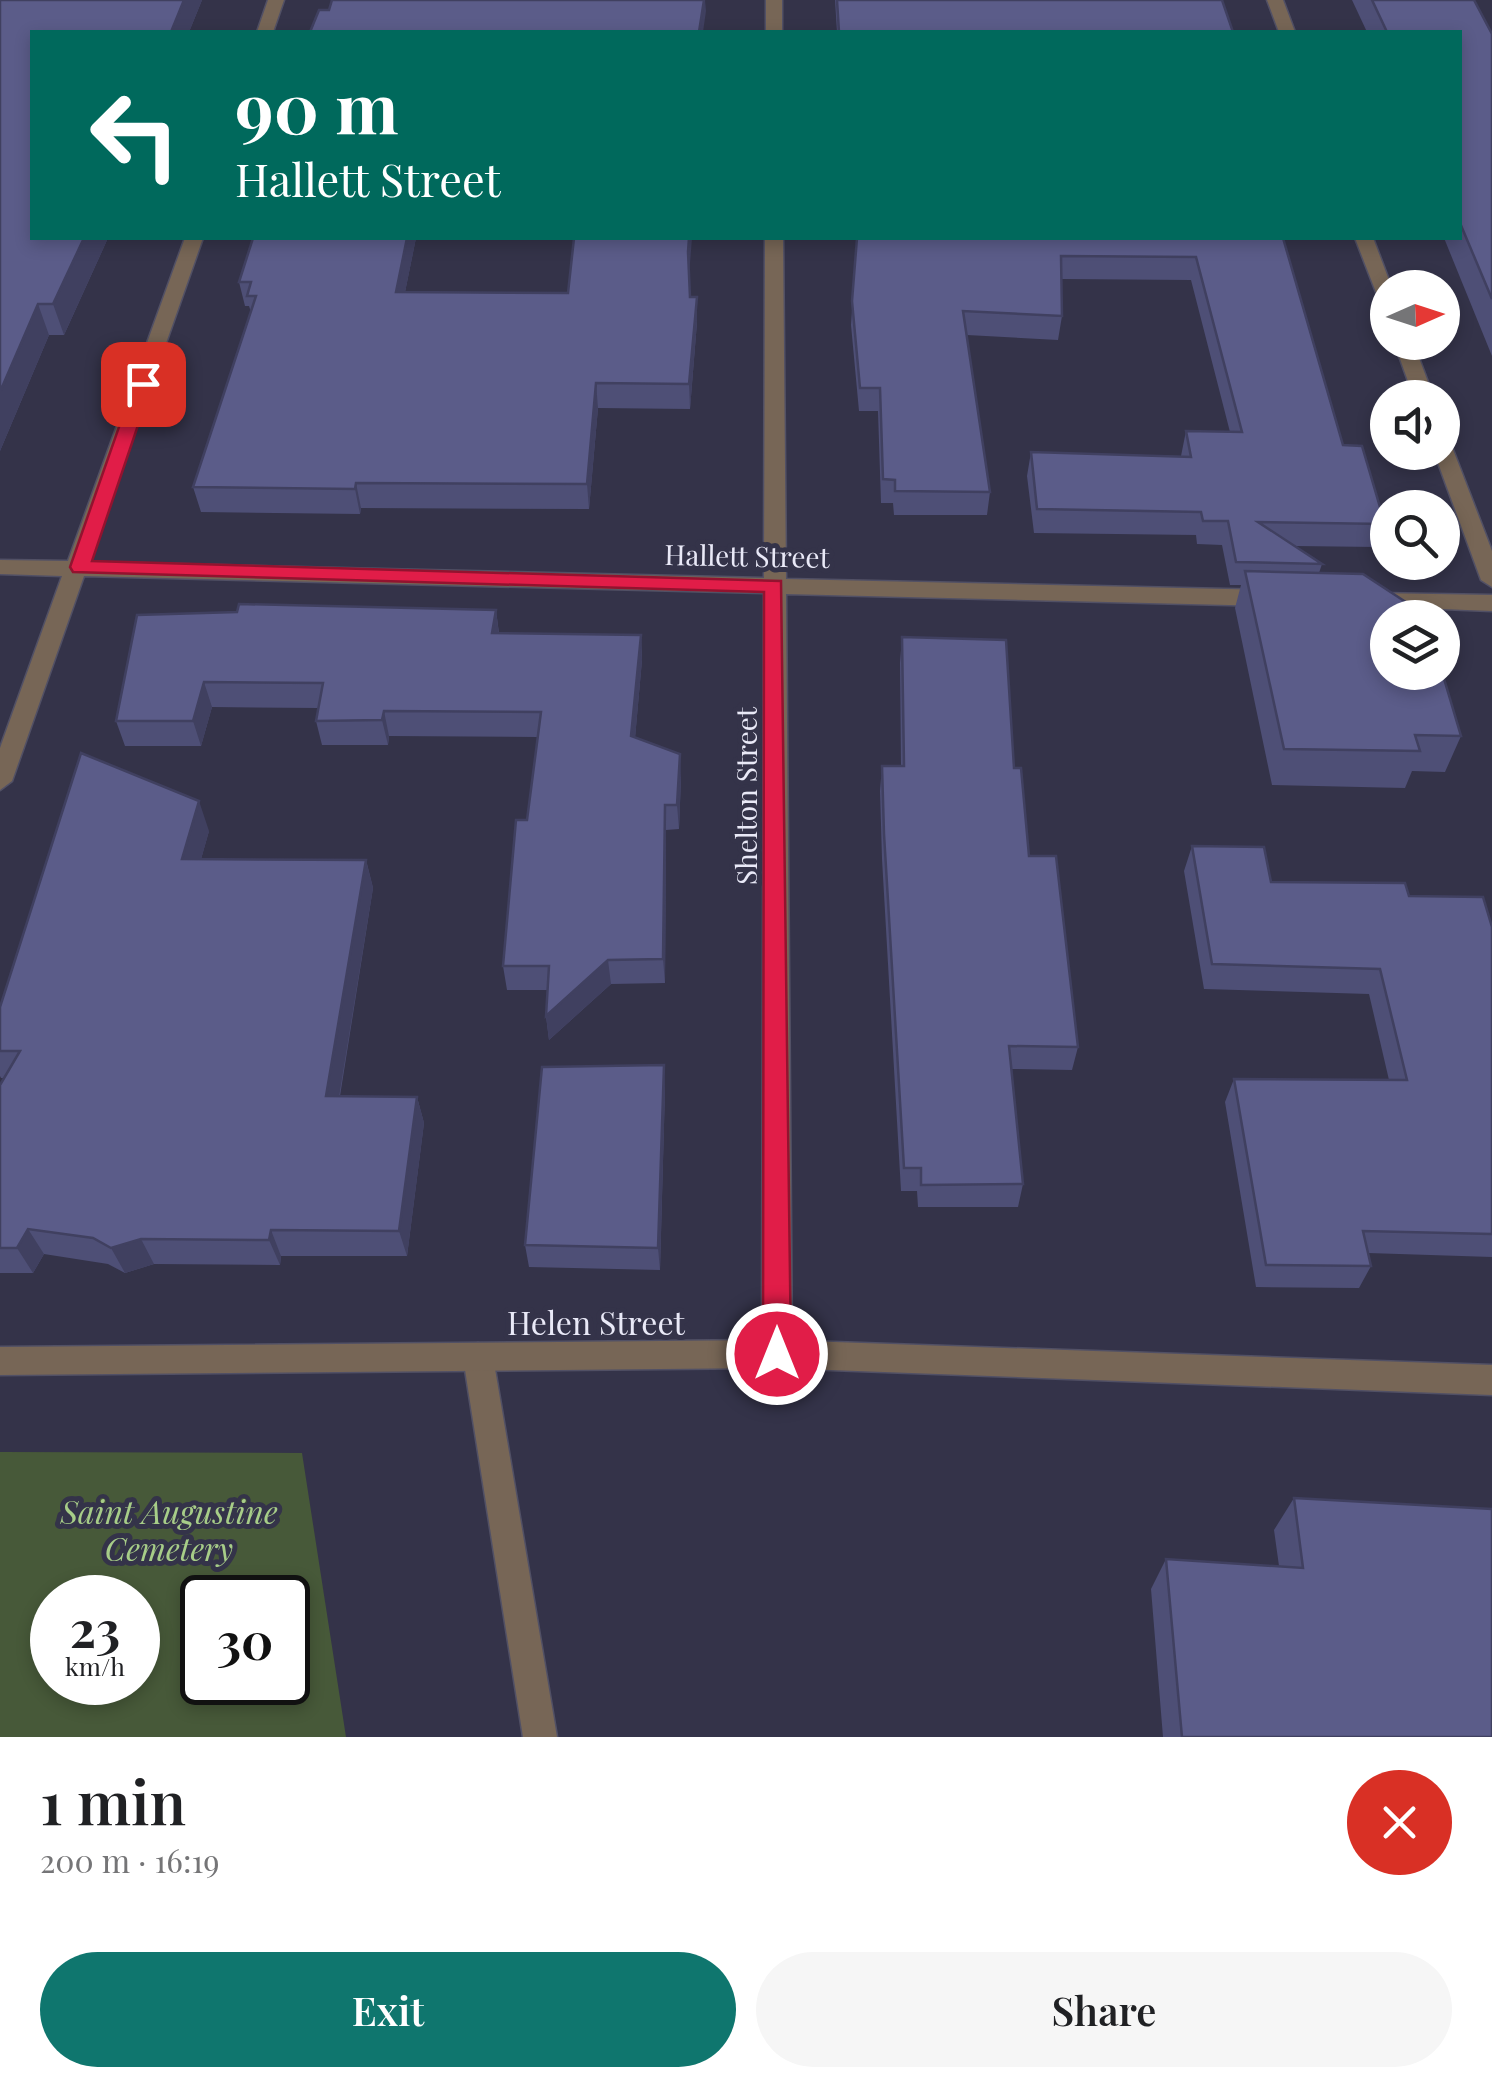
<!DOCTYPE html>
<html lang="en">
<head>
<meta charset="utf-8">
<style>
	:root { --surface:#fff; --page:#f6f6f6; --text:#202124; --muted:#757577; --accent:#0f766e }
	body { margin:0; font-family:"Playfair Display",serif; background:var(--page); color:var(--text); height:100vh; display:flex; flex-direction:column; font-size:38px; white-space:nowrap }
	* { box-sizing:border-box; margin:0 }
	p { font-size:32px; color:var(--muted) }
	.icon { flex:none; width:55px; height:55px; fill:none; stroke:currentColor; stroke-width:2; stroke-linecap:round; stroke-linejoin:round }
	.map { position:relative; height:1737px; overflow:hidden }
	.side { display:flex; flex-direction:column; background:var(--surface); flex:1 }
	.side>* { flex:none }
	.guide { position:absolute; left:30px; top:30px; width:1432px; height:210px; border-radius:0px; box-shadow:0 5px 15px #0003; background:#00695c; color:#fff; overflow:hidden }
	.needle { width:65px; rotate:87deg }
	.tools { position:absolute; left:1370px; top:270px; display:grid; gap:20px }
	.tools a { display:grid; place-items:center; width:90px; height:90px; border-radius:50%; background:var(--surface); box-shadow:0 5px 15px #0003; font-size:50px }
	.speed { position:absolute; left:30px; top:1575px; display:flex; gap:20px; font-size:50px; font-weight:700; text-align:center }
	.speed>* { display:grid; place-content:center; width:130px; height:130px; border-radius:50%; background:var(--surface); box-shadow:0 5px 15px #0003; line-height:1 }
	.speed small { font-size:25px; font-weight:400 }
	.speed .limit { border:5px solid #111; border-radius:15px; background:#fff; color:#111 }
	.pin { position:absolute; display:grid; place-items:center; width:85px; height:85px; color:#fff; margin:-42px; border-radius:20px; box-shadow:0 5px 15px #0006 }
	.me { position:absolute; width:110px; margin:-55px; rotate:0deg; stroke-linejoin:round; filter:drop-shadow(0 0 8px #0008) }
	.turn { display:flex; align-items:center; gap:35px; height:210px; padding:0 40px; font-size:45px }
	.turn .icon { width:130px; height:130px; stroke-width:2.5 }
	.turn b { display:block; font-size:70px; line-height:85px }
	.round { display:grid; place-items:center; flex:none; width:105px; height:105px; border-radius:52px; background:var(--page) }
	.headline { display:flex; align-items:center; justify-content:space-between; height:170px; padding:0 40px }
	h1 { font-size:60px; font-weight:600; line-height:75px }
	.button { display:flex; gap:20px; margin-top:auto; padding:20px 40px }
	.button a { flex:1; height:115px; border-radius:60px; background:var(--accent); color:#fff; font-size:40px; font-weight:600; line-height:115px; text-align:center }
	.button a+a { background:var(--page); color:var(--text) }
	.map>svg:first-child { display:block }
</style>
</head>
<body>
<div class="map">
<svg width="1492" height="1737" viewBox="0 0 1492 1737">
	<rect width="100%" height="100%" fill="#343349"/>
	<path fill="#475939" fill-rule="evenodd" d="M0 1452 302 1453 346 1737H0ZM52 1598H138V1682H52ZM202 1598H288V1682H202Z"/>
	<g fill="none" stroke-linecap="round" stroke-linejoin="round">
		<g stroke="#515065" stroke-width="3">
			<path id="service" d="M478 1343 489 1347 493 1357 557 1737H523L463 1357 467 1347Z"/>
		</g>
		<g stroke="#515065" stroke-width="3">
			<path id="minor" d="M268 0H284L273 32H257Z
				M766 0H782V32H766Z
				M1267 0H1283L1295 32H1279Z
				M185 238H203L89 562 764 578 765 238H783L786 579 1270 590 1281 598 1270 606 786 594 792 1354 788 1364 777 1368 766 1364 762 1354 764 593 84 576 12 781 0 790V748L62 576 0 574V560L68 561Z
				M1355 238H1373L1392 288H1388V306L1379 300Z
				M1394 342H1413L1434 398H1414Z
				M1442 441 1452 447 1492 551V587L1481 580 1434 452H1442Z
				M1375 593 1492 595V611L1367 606 1364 601 1367 596Z"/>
		</g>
		<g stroke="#515065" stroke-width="3">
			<path id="tertiary" d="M777 1340 1492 1365V1395L777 1368 0 1375V1347Z"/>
		</g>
		<use href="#service" fill="#776656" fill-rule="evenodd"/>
		<use href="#minor" fill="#776656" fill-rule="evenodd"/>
		<use href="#tertiary" fill="#776656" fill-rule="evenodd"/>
	</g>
	<path fill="#4e4f76" d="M0 0H202L189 32 32 238H108L64 335H49L0 451Z
		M835 0H1222L1233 32H837Z
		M1352 0H1474L1492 34V356L1444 238H1460V32H1367Z
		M253 238H416L405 292 568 293 689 271 690 297H697V322L690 409 598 408 589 509 361 508 360 514 201 512 193 487 251 312 249 306H245L239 282Z
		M857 238H1283L1343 445 1385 524 1377 547 1295 546 1322 564 1319 573 1461 736 1445 772 1412 771 1405 788 1272 785 1235 608 1241 585H1230L1222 545 1197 544 1196 535 1034 533 1027 476 1031 452 1181 456 1186 431 1230 432 1191 280 1061 279 1062 316 1058 340 967 335 990 492 987 515H894L893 503H881L878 411H859L851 325Z
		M496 610 499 633 641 635 642 660 635 738 681 778 679 829 666 830 665 983 611 984 549 1040 546 1016 548 990H507L503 966 527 820 538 737 389 736 388 745H322L316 721 318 708 212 707 201 746H125L116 721 137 615Z
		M902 637 1014 768 1029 856 1078 1047 1072 1070 1012 1069 1023 1184 1018 1207H918L917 1191H901L882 859 880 791 882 766H901L900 663Z
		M209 831 201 859 366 860 373 888 340 1096 417 1097 424 1123 407 1256H281L280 1265 154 1264 125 1273 108 1264 44 1254 33 1273H0V1085L4 1078H1L0 1076V1007Z
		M1192 846 1271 882 1409 896 1492 927V1257L1368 1253 1371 1266 1359 1288 1256 1287 1225 1102 1234 1079 1389 1080 1369 994 1204 989 1184 871Z
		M665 1089 660 1270 529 1267 525 1245Z
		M1294 1498 1492 1737H1163L1151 1589 1166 1559 1279 1566 1274 1530Z"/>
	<path fill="#404060" d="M184 0H202L189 32H171Z
		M704 0H705L706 11 703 32H699Z
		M84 238H108L64 335 53 304Z
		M407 238H416L400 317 396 292Z
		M689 238H692L689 276 688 252Z
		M697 297V322L690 409 689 384Z
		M38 304 49 335 0 451V392Z
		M596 383 598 408 589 509 587 484Z
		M356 483 361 508 360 514 355 489Z
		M496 610 499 635 492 633Z
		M641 635 642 660 633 761 631 736Z
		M204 682 212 707 201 746 193 721Z
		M384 711 389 736 388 745 382 720Z
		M680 754 681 778 679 829 677 805Z
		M199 801 209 831 193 888 182 859Z
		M665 805 666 830 665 983 663 959Z
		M366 860 373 888 335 1122 326 1096Z
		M608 960 611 984 549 1040 546 1016Z
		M664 1065 665 1089 660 1270 658 1248Z
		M417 1097 424 1123 407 1256 399 1231Z
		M28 1229 44 1254 33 1273 17 1248Z
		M271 1230 281 1256 280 1265 269 1240Z
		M141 1239 154 1264 125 1273 111 1248Z"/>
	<path fill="#5b5c89" stroke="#404060" stroke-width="2.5" d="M0 0H184L171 32H32V238H84L53 304H38L0 392Z
		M332 0H704L699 32H310L319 10H329Z
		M837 0H1222L1233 32H839Z
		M1372 0H1474L1492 34V299L1460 223V32H1387Z
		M253 238H407L396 292 568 293 574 238H689L688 252 690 297H697L689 384 596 383 587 484 356 483 355 489 193 487 256 296H247L251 282H239Z
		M857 238H1283L1343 445 1362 446 1385 524 1258 522 1322 564 1236 562 1228 521H1203L1201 512 1037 509 1031 452 1191 457 1186 431 1242 432 1196 257 1061 256 1062 316 963 311 990 492 895 491V480L883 479 880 388H860L852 301Z
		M1245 571 1363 574 1424 614 1425 618H1388V672H1442L1461 736 1415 735 1420 751 1284 749Z
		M239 604 496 610 492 633 641 635 631 736 680 754 677 805H665L663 959 608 960 546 1016 549 966H503L516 820H527L541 712 384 711 382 720 316 721 323 683 204 682 193 721H116L137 615 237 612Z
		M902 637 1006 640 1014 768H1021L1029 856H1056L1078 1047 1009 1046 1023 1184 921 1185V1168H904L884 834 882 766H904Z
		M81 753 199 801 182 859 366 860 326 1096 417 1097 399 1231 271 1230 269 1240 141 1239 111 1248 93 1238 28 1229 17 1248H0V1085L20 1051H0V1007Z
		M1192 846 1264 847 1271 882 1405 883 1409 896 1483 897 1492 927V1234L1363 1231 1371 1266 1266 1265 1234 1079 1407 1080 1380 969 1212 964Z
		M664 1065 658 1248 525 1245 542 1067Z
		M1294 1498 1492 1509V1737H1182L1166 1559 1303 1568Z"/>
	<path fill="#e11d48" stroke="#92132f" stroke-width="2.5" d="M143 379 152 384 92 561 781 581 791 1354 787 1363 777 1367 767 1363 763 1354 764 592 73 572 70 567 134 384Z"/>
	<g text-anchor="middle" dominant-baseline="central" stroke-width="10" stroke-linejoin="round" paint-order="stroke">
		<g font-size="28" fill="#e9e9f7" stroke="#343349">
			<text transform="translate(747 555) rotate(1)">Hallett Street</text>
			<text transform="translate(745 796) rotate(-90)">Shelton Street</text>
		</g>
		<g font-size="32" fill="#e9e9f7" stroke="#343349">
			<text x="596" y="1321">Helen Street</text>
		</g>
		<g font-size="32" font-style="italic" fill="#a7cd88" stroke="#343349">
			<text x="169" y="1510">Saint Augustine<tspan x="169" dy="37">Cemetery</tspan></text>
		</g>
	</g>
</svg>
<div class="tools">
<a><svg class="needle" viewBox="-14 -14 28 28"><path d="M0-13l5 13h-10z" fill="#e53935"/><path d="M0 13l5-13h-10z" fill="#757577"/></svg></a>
<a><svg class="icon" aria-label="sound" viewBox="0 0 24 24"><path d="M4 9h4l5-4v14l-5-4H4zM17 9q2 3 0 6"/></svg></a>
<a><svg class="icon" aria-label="search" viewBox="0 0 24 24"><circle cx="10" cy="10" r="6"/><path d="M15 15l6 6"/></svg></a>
<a><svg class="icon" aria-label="layers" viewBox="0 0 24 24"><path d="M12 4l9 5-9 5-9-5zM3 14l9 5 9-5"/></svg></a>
</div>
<div class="speed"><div>23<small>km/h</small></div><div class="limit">30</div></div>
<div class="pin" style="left:143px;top:384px;background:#d93025"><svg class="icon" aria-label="arrive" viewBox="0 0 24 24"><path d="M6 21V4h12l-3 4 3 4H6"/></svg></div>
<svg class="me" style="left:777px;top:1354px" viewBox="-20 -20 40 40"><circle r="17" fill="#e11d48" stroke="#fff" stroke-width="3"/><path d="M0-11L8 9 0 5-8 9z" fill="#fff"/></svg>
<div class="guide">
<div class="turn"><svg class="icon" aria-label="left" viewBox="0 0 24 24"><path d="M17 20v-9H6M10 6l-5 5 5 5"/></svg><div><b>90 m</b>Hallett Street</div></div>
</div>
</div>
<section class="side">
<div class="headline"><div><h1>1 min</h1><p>200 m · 16:19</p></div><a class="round" style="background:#d93025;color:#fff"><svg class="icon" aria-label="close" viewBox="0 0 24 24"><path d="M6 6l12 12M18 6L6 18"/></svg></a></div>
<div class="button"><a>Exit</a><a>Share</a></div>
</section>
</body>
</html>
